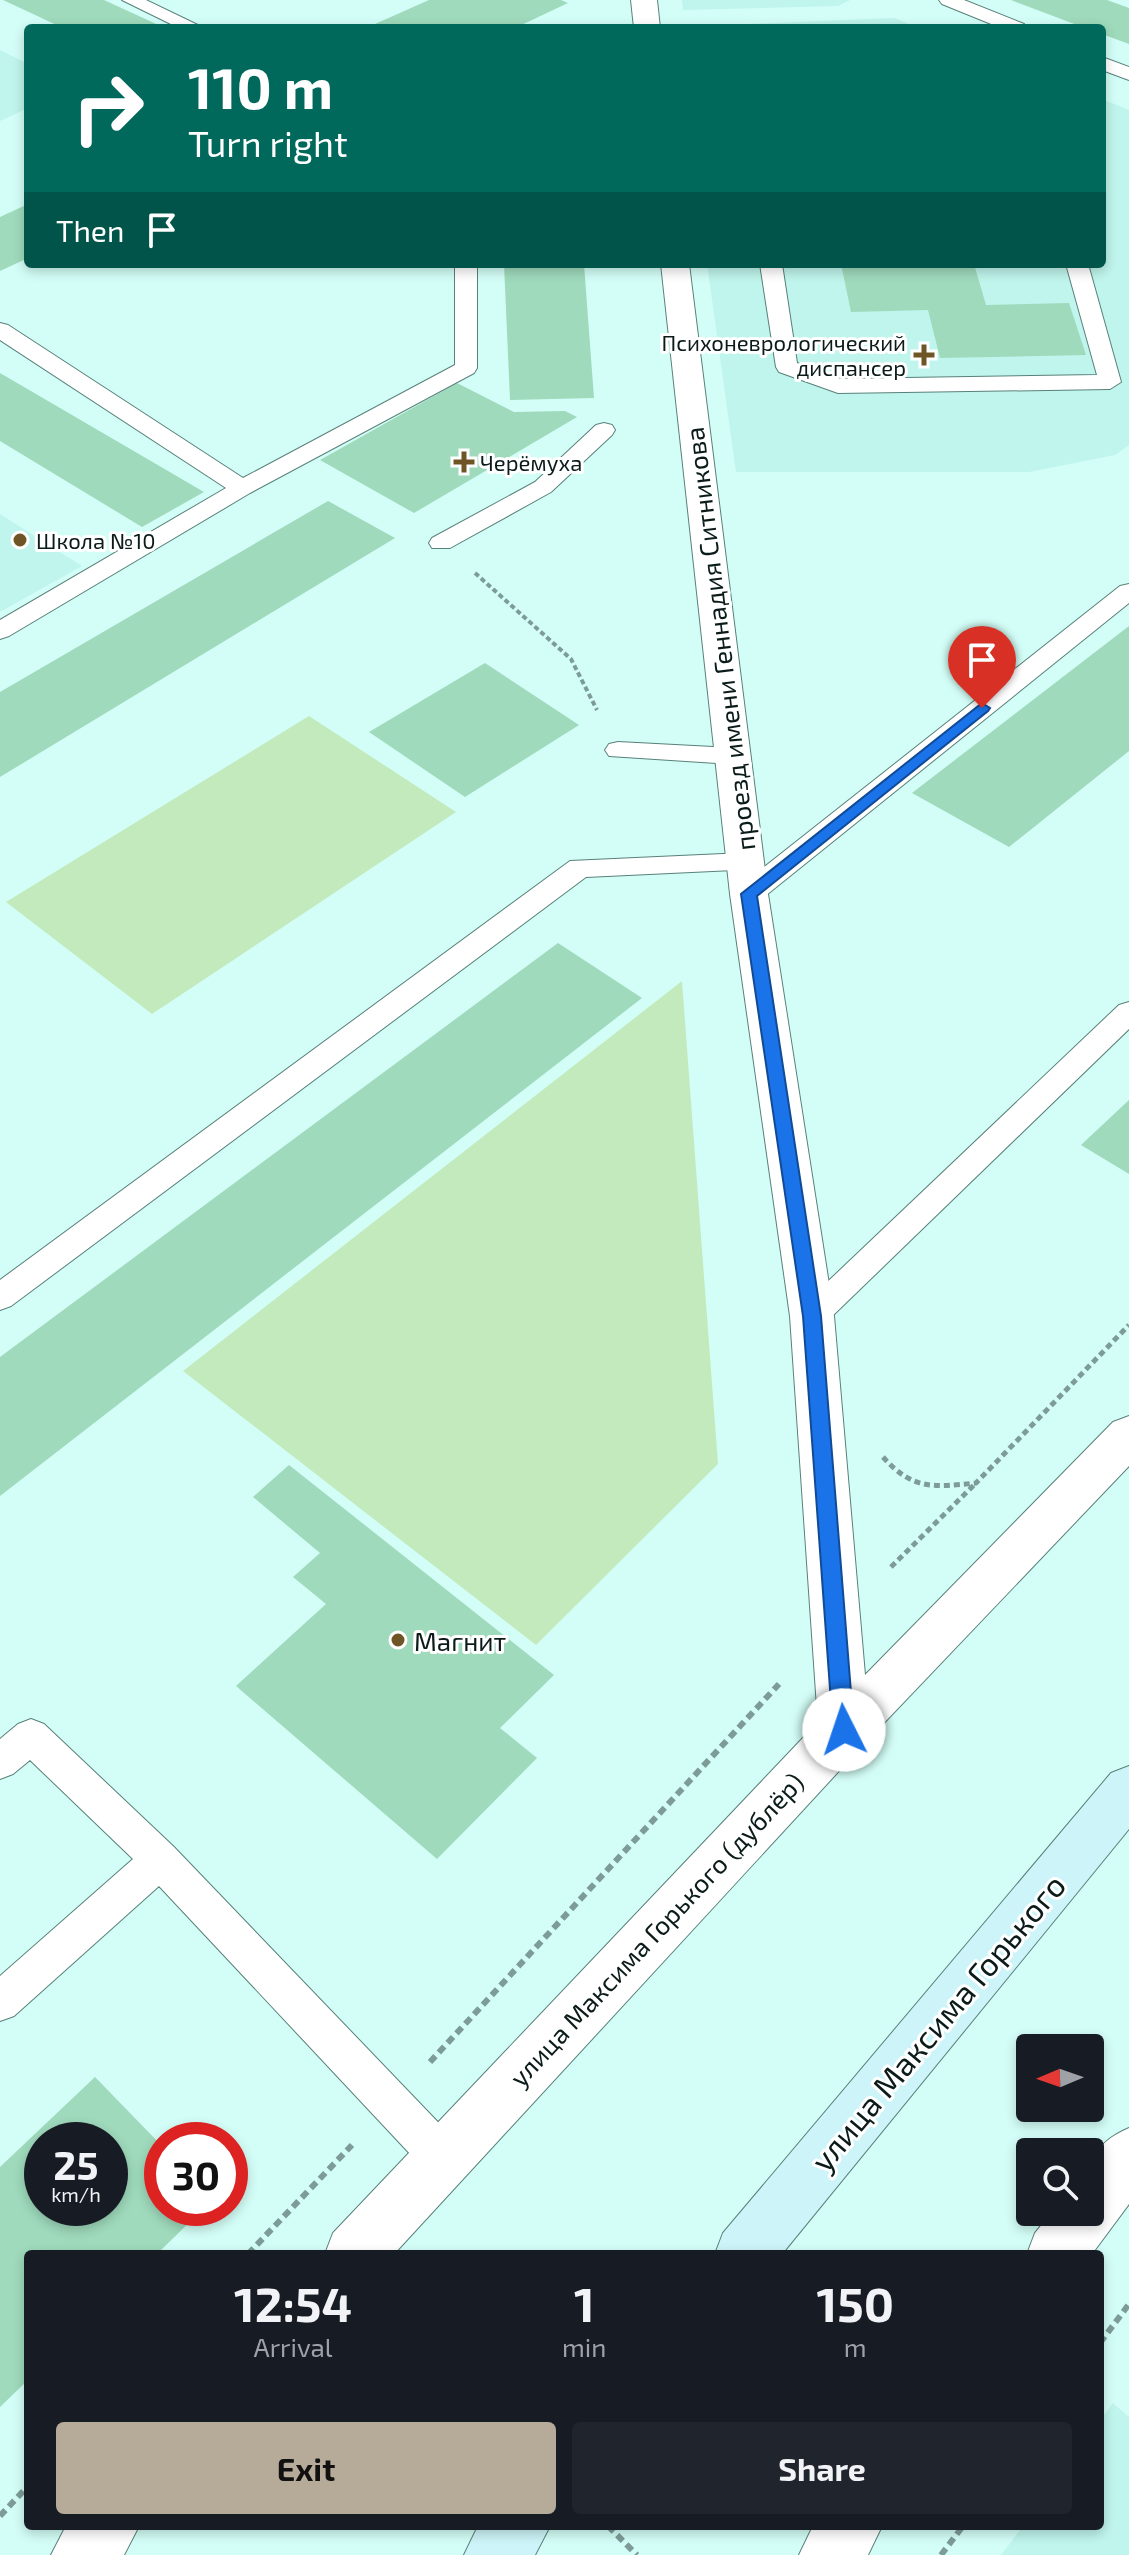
<!DOCTYPE html>
<html lang="en">
<head>
<meta charset="utf-8">
<style>
	:root { --surface:#171b24; --page:#20242c; --text:#f1f3f6; --muted:#9ea1a6; --accent:#b6ab98 }
	body { margin:0; font-family:"Exo 2",sans-serif; background:var(--page); color:var(--text); height:100vh; display:flex; flex-direction:column; font-size:30px; white-space:nowrap }
	* { box-sizing:border-box; margin:0 }
	p { font-size:26px; color:var(--muted) }
	.icon { flex:none; width:44px; height:44px; fill:none; stroke:currentColor; stroke-width:2; stroke-linecap:round; stroke-linejoin:round }
	.map { position:relative; flex:1; overflow:hidden }
	.side { position:absolute; left:24px; top:2250px; width:1080px; height:280px; display:flex; flex-direction:column; background:var(--surface); border-radius:8px; box-shadow:0 4px 12px #0003 }
	.side>* { flex:none }
	.top-card { position:absolute; left:24px; top:24px; width:1082px; height:244px; border-radius:8px; box-shadow:0 4px 12px #0003; background:#00695c; color:#fff; overflow:hidden }
	.needle { width:52px; rotate:268deg }
	.controls { position:absolute; left:1016px; top:2034px; display:grid; gap:16px }
	.controls a { display:grid; place-items:center; width:88px; height:88px; border-radius:8px; background:var(--surface); box-shadow:0 4px 12px #0003; font-size:40px }
	.speed { position:absolute; left:24px; top:2122px; display:flex; gap:16px; font-size:40px; font-weight:700; text-align:center }
	.speed>* { display:grid; place-content:center; width:104px; height:104px; border-radius:50%; background:var(--surface); box-shadow:0 4px 12px #0003; line-height:1 }
	.speed small { font-size:20px; font-weight:400 }
	.speed .limit { border:12px solid #d22; background:#fff; color:#111 }
	.pin { position:absolute; display:grid; place-items:center; width:68px; height:68px; color:#fff; margin:-82px -34px; border-radius:50% 50% 50% 0; rotate:-45deg; box-shadow:0 0 8px #0007 }
	.pin .icon { rotate:45deg }
	.me { position:absolute; width:88px; margin:-44px; rotate:356deg; stroke-linejoin:round; filter:drop-shadow(0 0 6px #0008) }
	.turn { display:flex; align-items:center; gap:28px; height:168px; padding:0 32px; font-size:36px }
	.turn .icon { width:104px; height:104px; stroke-width:2.5 }
	.turn b { display:block; font-size:56px; line-height:68px }
	.then { display:flex; align-items:center; height:76px; padding:0 32px; background:#0003; gap:16px; font-size:30px }
	.eta { display:flex; justify-content:space-evenly; align-items:center; height:136px; text-align:center }
	.eta b { font-size:48px; font-weight:700; line-height:56px }
	.button { display:flex; gap:16px; margin-top:auto; padding:16px 32px }
	.button a { flex:1; height:92px; border-radius:8px; background:var(--accent); color:#111; font-size:32px; font-weight:700; line-height:92px; text-align:center }
	.button a+a { background:var(--page); color:var(--text) }
	.map>svg:first-child { display:block }
</style>
</head>
<body>
<div class="map">
<svg width="1129" height="2555" viewBox="0 0 1129 2555">
	<rect width="100%" height="100%" fill="#d3fef7"/>
	<path fill="#bff5ec" d="M682 0H850L838 6 683 10Z
		M894 18 919 28 675 27Z
		M0 50 28 64V108L0 121Z
		M1102 99 1129 110V445L1115 455 1029 472H736L707 264H1102Z
		M0 514 82 566 0 612Z
		M1113 2403 1129 2417V2555H1001L1023 2526H1100V2420Z"/>
	<path fill="#c3eabd" d="M309 716 456 812 152 1014 6 902Z
		M682 981 718 1464 536 1645 183 1371Z"/>
	<path fill="#9fdabc" fill-rule="evenodd" d="M3 0H104L165 28H63Z
		M429 0H561L568 3 515 28H366Z
		M1011 0H1107L1129 8V44L1102 34V28H1085Z
		M28 204V258L0 271V217Z
		M504 264H584L594 398 510 400Z
		M841 264H974L986 305 1069 303 1086 355 940 358 928 310 851 312Z
		M0 373 204 492 142 527 0 441Z
		M457 383 514 412 565 411 577 417 414 513 320 460Z
		M328 501 395 538 0 777V692Z
		M1129 626V751L1009 847 912 793Z
		M485 663 579 725 465 797 369 732Z
		M558 943 642 998 0 1496V1357Z
		M1129 1100V1174L1081 1145Z
		M289 1465 554 1675 500 1728 537 1758 437 1859 236 1686 326 1604 293 1577 320 1553 253 1497Z
		M95 2077 162 2146V2208H204L157 2254H28V2380L0 2407V2167ZM42 2140H110V2208H42Z"/>
	<g fill="none" stroke-linecap="round" stroke-linejoin="round">
		<g stroke="#58817a" stroke-width="2">
			<path id="lane" d="M122 0H146L204 28H179Z
				M939 0H964L1024 24 1026 28H1001L942 4Z
				M1102 57 1129 67V80L1102 70Z
				M455 264H477V368L474 373 250 493 9 636 0 639V620L226 488 0 340V323L8 325 243 478 455 365Z
				M760 264H782L797 363 841 379 1097 375 1066 264H1088L1121 382 1110 389 838 393 779 372 776 367Z
				M604 423 612 425 615 430 612 435 551 492 450 548H432L429 543 432 538 535 482 596 425Z
				M1129 584V603L759 901 749 903 739 901 735 894 739 887 1120 586Z
				M618 742 732 748 741 750 745 756 741 762 732 764 609 756 605 750 609 744Z
				M745 853 755 855 759 862 755 869 586 877 11 1306 0 1310V1280L570 861Z
				M1129 1002V1029L823 1325 812 1329 801 1325 796 1316 801 1307 1119 1005Z
				M31 1719 44 1724 174 1847 457 2142 463 2157 457 2172 442 2178 427 2172 159 1886 14 2016 0 2021V1976L133 1859 30 1760 13 1774 0 1779V1739L18 1724Z"/>
		</g>
		<g stroke="#58817a" stroke-width="2">
			<path id="street" d="M631 0H657L660 28H634Z
				M661 264H689L768 894 834 1316 865 1675 1113 1422 1129 1416V1466L862 1746 394 2254H325L333 2233 818 1722 790 1316 730 894Z
				M1129 2128V2204L1092 2254H1027L1035 2233 1052 2212H1090C1090 2170 1085 2147 1129 2128Z
				M66 2526H139L124 2555H51Z
				M813 2526H882L868 2555H799Z"/>
		</g>
		<g stroke="#58817a" stroke-width="2">
			<path id="secondary" d="M1129 1766V1829L782 2254H715L723 2233 1111 1773Z
				M478 2526H550L535 2555H464Z"/>
		</g>
		<path stroke="#7d9c97" stroke-width="4" stroke-dasharray="5 3" stroke-linecap="butt" d="M475 573 571 659 597 710"/>
		<path stroke="#7d9c97" stroke-width="5" stroke-dasharray="6 4" stroke-linecap="butt" d="M883 1457C913 1491 935 1487 976 1483L1129 1325
			M891 1567 975 1484"/>
		<path stroke="#7d9c97" stroke-width="6" stroke-dasharray="8 5" stroke-linecap="butt" d="M430 2062 779 1684
			M248 2254 352 2145
			M1100 2343 1129 2304
			M0 2516 28 2486
			M608 2526 637 2555
			M941 2555 963 2526"/>
		<use href="#lane" fill="#fff" fill-rule="evenodd"/>
		<use href="#street" fill="#fff" fill-rule="evenodd"/>
		<use href="#secondary" fill="#cdf4f8" fill-rule="evenodd"/>
	</g>
	<path fill="#1a73e8" stroke="#114b97" stroke-width="2" d="M982 703 990 708 988 711 757 896 821 1316 854 1730 851 1736 844 1739 836 1736 833 1730 803 1316 741 894Z"/>
	<g fill="#6f5426" stroke="#fff" stroke-width="3">
		<path d="M920 343h8v8h8v8h-8v8h-8v-8h-8v-8h8z"/>
		<path d="M460 450h8v8h8v8h-8v8h-8v-8h-8v-8h8z"/>
		<circle cx="20" cy="540" r="8"/>
		<circle cx="398" cy="1640" r="8"/>
	</g>
	<g text-anchor="middle" dominant-baseline="central" stroke-width="6" stroke-linejoin="round" paint-order="stroke">
		<g font-size="22" fill="#0b1b19" stroke="#fff" text-anchor="start">
			<text x="906" y="342" text-anchor="end">Психоневрологический<tspan x="906" dy="25">диспансер</tspan></text>
			<text x="480" y="462">Черёмуха</text>
			<text x="36" y="540">Школа №10</text>
		</g>
		<g font-size="26" fill="#0b1b19" stroke="#fff">
			<text transform="translate(719 639) rotate(-97)">проезд имени Геннадия Ситникова</text>
			<text transform="translate(656 1929) rotate(-47)">улица Максима Горького (дублёр)</text>
		</g>
		<g font-size="26" fill="#0b1b19" stroke="#fff" text-anchor="start">
			<text x="414" y="1640">Магнит</text>
		</g>
		<g font-size="32" fill="#0b1b19" stroke="#fff">
			<text transform="translate(937 2022) rotate(-50)">улица Максима Горького</text>
		</g>
	</g>
</svg>
<div class="controls">
<a><svg class="needle" viewBox="-14 -14 28 28"><path d="M0-13l5 13h-10z" fill="#e53935"/><path d="M0 13l5-13h-10z" fill="#9ea1a6"/></svg></a>
<a><svg class="icon" aria-label="search" viewBox="0 0 24 24"><circle cx="10" cy="10" r="6"/><path d="M15 15l6 6"/></svg></a>
</div>
<div class="speed"><div>25<small>km/h</small></div><div class="limit">30</div></div>
<div class="pin" style="left:982px;top:708px;background:#d93025"><svg class="icon" aria-label="arrive" viewBox="0 0 24 24"><path d="M6 21V4h12l-3 4 3 4H6"/></svg></div>
<svg class="me" style="left:844px;top:1730px" viewBox="-20 -20 40 40"><circle r="19" fill="#fff"/><path d="M0-13L10 11 0 6-10 11z" fill="#1a73e8"/></svg>
<div class="top-card">
<div class="turn"><svg class="icon" aria-label="right" viewBox="0 0 24 24"><path d="M7 20v-9h11M14 6l5 5-5 5"/></svg><div><b>110 m</b>Turn right</div></div>
<div class="then">Then<svg class="icon" aria-label="arrive" viewBox="0 0 24 24"><path d="M6 21V4h12l-3 4 3 4H6"/></svg></div>
</div>
<section class="side">
<div class="eta">
<div><b>12:54</b><p>Arrival</p></div>
<div><b>1</b><p>min</p></div>
<div><b>150</b><p>m</p></div>
</div>
<div class="button"><a>Exit</a><a>Share</a></div>
</section>
</div>
</body>
</html>
